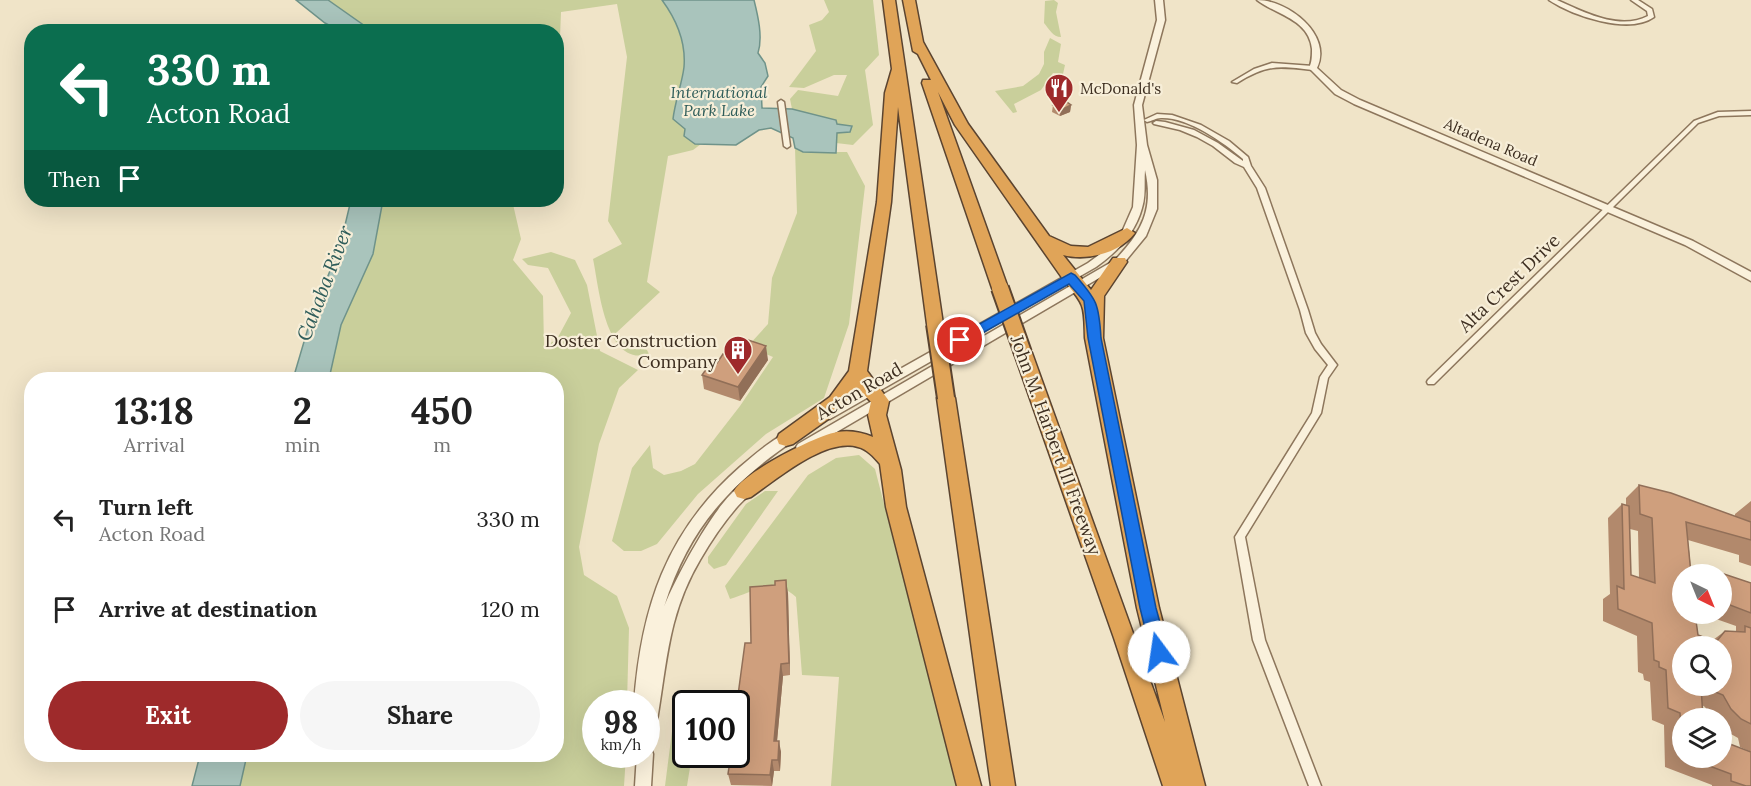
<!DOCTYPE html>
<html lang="en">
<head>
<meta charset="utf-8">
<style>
	:root { --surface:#fff; --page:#f6f6f6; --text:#222; --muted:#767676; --accent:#9e2a2b }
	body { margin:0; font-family:Lora,serif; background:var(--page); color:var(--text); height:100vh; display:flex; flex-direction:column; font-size:22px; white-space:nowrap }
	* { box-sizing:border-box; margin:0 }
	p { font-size:20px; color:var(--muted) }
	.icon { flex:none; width:33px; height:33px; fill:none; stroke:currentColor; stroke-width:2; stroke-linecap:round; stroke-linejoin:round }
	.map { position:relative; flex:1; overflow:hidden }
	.sheet { position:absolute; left:24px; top:372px; width:540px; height:390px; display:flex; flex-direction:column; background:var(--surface); border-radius:24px; box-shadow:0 6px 24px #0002 }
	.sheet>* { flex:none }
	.banner { position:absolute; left:24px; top:24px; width:540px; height:183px; border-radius:24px; box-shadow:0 6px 24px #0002; background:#0b6e4f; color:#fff; overflow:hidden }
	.needle { width:39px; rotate:137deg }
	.controls { position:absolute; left:1672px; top:564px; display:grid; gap:12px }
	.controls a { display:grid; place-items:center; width:60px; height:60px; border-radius:50%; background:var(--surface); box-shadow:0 6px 24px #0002; font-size:30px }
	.speed { position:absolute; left:582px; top:690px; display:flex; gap:12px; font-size:30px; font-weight:700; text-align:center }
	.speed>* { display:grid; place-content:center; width:78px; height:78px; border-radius:50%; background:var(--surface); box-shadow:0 6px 24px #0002; line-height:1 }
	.speed small { font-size:15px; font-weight:400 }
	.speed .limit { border:3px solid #111; border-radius:9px; background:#fff; color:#111 }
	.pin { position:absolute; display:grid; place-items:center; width:51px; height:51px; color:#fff; margin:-26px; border:3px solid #fff; border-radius:50%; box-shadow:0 2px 6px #0007 }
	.me { position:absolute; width:66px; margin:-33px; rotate:346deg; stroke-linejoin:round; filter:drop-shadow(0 0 4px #0008) }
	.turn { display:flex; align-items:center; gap:21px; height:126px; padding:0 24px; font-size:27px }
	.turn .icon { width:78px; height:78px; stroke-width:2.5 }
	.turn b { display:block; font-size:42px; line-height:51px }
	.then { display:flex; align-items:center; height:57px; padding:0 24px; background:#0003; gap:12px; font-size:22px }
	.eta { display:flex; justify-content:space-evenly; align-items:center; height:102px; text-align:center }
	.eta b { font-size:36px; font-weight:800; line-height:42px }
	.action { display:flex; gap:12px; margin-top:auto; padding:12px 24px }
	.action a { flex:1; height:69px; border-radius:36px; background:var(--accent); color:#fff; font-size:24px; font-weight:800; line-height:69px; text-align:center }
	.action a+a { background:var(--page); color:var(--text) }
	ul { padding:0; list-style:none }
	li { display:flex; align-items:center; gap:18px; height:90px; padding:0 24px }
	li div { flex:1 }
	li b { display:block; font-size:22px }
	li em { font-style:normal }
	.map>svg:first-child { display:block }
</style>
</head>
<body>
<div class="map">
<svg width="1751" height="786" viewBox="0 0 1751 786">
	<rect width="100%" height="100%" fill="#f0e4c8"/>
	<path fill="#c9cf9b" d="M328 0H662C676 19 686 43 684 67 682 84 675 101 673 119 677 122 683 126 686 130 690 138 690 144 701 144L693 150 668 156 647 282 660 292 616 333 630 345 647 350 649 354C605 368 599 287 593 259L622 244 608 221 627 57 617 4 561 12 559 63 557 73 556 32 372 31Z
		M824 0H873L879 55 865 70 873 125 853 145 836 143 837 124 792 109 790 99 798 90 838 96 847 75H834L804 88 789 87 816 51 809 25 822 20 829 12Z
		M1054 0 1058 3 1056 12 1061 37C1053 37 1049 29 1044 23L1045 1Z
		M1050 38 1061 44 1058 62 1065 65 1063 74 1053 73 1041 90 1014 104 1017 112 1013 113 995 91 1023 86 1039 74 1044 64V52Z
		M795 148 803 152H847L865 186 849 324 824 398 766 434 698 494 657 544 641 551H624L612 541 632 468 650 445 653 468 664 475 681 471 695 464 740 406 773 357 748 346 768 324 772 278 797 213Z
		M383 200H512L521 239 513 260 543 296 544 347 557 339 571 313 548 268 528 265 522 259 551 252 575 260 587 285 600 351 638 370 619 388 599 444 579 547 584 575 617 596 629 628 627 703 596 704V754L626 755 624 786H240L247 755 556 754V380L329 379 341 325 373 254Z
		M859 455 875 469 957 786H831L839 677 802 675 796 597C773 576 756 591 730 599L725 586 808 475 836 458Z
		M765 491H778L726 565 714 569 708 563V557L746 504Z
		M689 695H702L700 703 686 704V754L692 755 687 786H665L675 708 681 699Z"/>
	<path fill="#a9c4bc" stroke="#6f938a" stroke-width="1.5" d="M296 0H328L372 31H340L325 23Z
		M662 0H754C758 16 763 37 758 53L765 63 768 76 761 87 762 108 792 109 836 120 837 124 852 126 850 132 837 133 836 153 803 152 795 148 793 138 771 128 759 130 736 145 695 144 684 136 685 129 673 119C675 101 682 84 684 67 686 43 676 19 662 0Z
		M351 200H383L373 254 341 325 329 379H293L311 318 340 246Z
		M200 755H247L240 786H192Z"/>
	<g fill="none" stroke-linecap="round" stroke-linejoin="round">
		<g stroke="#8d765c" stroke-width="3">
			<path id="minor" d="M1549 0H1557C1584 12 1619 31 1648 16L1647 11 1631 0H1638L1652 9 1654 17C1629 35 1573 16 1549 0Z
				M1272 63 1313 66 1316 68 1313 70C1279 66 1267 64 1237 83L1232 82 1254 69Z
				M781 100 784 102 790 146 787 148 784 146 778 102Z
				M1751 111V115L1719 116 1698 123 1434 384H1428L1427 382 1428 380 1694 121 1718 112Z
				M1157 114 1172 115 1201 125 1229 141 1248 157 1251 166 1265 188 1308 310 1315 333 1321 344 1337 365 1328 378 1321 413 1245 537 1265 640 1321 786H1309L1253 640 1235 537 1312 413 1320 377 1328 365 1315 349 1306 333 1300 310 1257 188 1244 167 1235 163 1213 146 1197 137 1180 130 1154 124 1153 123 1156 121 1165 122 1194 130 1218 143 1243 161V159C1223 142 1188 117 1161 118 1156 118 1152 121 1147 122L1144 120Z"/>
		</g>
		<g stroke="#8d765c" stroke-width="3">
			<path id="tertiary" d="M1155 0H1163L1165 20 1142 105 1147 145 1157 180V209L1146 236 1123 264 806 450H798L796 447 798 444 1115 260C1142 232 1154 209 1145 170 1144 182 1146 196 1142 208 1135 234 1117 252 1096 267L830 419H822L820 416 822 413 1088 263 1103 252 1122 232 1133 207 1137 145 1134 105 1157 20Z
				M1257 0C1287 0 1333 34 1317 68L1341 90 1360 100 1693 241 1751 272V281L1685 245 1354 104 1335 94 1309 68C1312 62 1312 56 1312 49 1309 19 1276 15 1257 0Z
				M793 430 797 432 799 435 797 438C730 484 689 527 664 607 672 585 728 474 754 482L756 486C751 494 743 500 737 507 723 523 711 541 700 560 665 619 667 672 654 737L652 742 646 745V704H634C641 608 666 532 740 467 754 455 776 436 793 430Z
				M646 747 651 748 653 754 651 786H635L637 754H646Z"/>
		</g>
		<g stroke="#5b4430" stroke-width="3">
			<path id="motorway" d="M883 0H895L943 324 941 328H929L927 324 898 107 891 202 867 371 889 401 886 415 901 470 906 507 981 786H957L886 507 880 464C874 457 867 449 858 447 826 437 777 479 751 497L744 499 737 497 734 491C744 472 815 436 837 432 850 430 861 432 873 437L868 415 871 402 858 388 834 415 793 444 786 446 779 444 777 439 779 434 830 397 849 371 877 202 885 93 892 69Z
				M903 0H915L923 42 968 124 1049 236 1071 246 1088 247 1127 228 1135 233C1119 254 1086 261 1063 255L1091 290 1113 258H1125L1127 262 1104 296 1103 338 1159 608 1205 786H1163L1114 638 1014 353 1017 349 1023 347 1029 349 1032 353 1165 722 1137 608 1085 338C1084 307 1086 306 1065 282L955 125 938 92 1008 288 1006 292H994L992 288 922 83 923 80H931L918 54 913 51Z
				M946 391 952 393 955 398 1015 786H991L937 398 940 393Z"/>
		</g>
		<use href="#minor" fill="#faf1dc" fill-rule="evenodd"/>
		<use href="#tertiary" fill="#faf1dc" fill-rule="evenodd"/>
		<use href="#motorway" fill="#e0a458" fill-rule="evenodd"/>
		<g stroke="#5b4430" stroke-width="20" stroke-linecap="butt">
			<path id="motorway-bridge" d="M1000 288 1023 353
				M935 324 946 398"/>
		</g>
		<use href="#motorway-bridge" stroke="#e0a458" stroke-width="16"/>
	</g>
	<path fill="#b2896c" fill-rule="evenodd" d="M1053 105H1071L1070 112 1060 116 1052 112Z
		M728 356 768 360 740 401 704 389 702 375Z
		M1639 485 1735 516V514L1751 501V566L1739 562V555L1688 540 1698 635 1713 640 1725 631 1736 632V626L1702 614H1722V574H1699L1706 568 1751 583V786H1712V785L1665 767 1664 725 1652 720 1650 682 1644 680 1643 674 1638 672 1637 636 1603 621V599L1610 594 1608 518 1622 504 1626 505V498ZM1630 529 1638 531 1639 578 1631 575ZM1702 705 1705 707 1712 718H1722V729L1738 738 1740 747 1749 751 1722 758H1683V718Z
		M788 593 790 675 783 676 777 741 781 752 780 771H774L772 786 731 785 728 774 751 643Z"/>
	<path fill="#916f58" d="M1071 105 1070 112 1060 116 1061 110Z
		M766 346 768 360 740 401 738 387Z
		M786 580 788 593 790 675 789 663Z
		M781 664 783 676 776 752 774 741Z
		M779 741 781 752 780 771 778 760Z
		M772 760 774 771 772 786 770 775Z"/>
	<path fill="#cf9f7d" stroke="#916f58" stroke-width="1.5" fill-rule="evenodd" d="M1064 100 1071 105 1061 110 1053 105Z
		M745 339 766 346 738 387 702 375 712 361 717 363 723 354 728 356 734 347 739 348Z
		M1639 485 1671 493 1751 522V540L1686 522 1691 574H1683V614H1695L1698 635 1716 642 1725 631 1745 632V626L1751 628V724L1741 719 1731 709 1723 695 1701 686 1703 718H1683V756L1680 713 1668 708 1666 670 1659 667V662L1654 660 1652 623 1618 609 1617 586 1624 589 1622 504 1629 506 1631 575 1655 583 1652 518 1640 514ZM1683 646H1722V686H1683Z
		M1706 568 1751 583V613L1722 602V574H1706Z
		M786 580 789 663 781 664 774 741H779L778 760H772L770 775 728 774 731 754H736V710L745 643H751L750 587 775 585V581Z
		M1722 741 1751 752V786H1746L1731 781V774L1688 758H1722Z"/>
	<path fill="#1a73e8" stroke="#114b97" stroke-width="1.5" d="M1071 273 1075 275C1097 300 1099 304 1101 338L1156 608 1168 652 1165 658 1159 660 1153 658 1151 652 1140 608 1088 338 1084 301 1069 284 965 343 960 345 954 340 956 337Z"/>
	<defs>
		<g id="restaurant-pin" transform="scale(1.5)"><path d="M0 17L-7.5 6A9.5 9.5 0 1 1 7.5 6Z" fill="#9e2a2b" stroke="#f7eed8"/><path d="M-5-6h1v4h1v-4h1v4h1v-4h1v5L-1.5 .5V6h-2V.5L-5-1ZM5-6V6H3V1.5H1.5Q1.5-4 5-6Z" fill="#fff"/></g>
		<g id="building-pin" transform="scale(1.5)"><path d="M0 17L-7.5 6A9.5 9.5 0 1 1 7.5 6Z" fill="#9e2a2b" stroke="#f7eed8"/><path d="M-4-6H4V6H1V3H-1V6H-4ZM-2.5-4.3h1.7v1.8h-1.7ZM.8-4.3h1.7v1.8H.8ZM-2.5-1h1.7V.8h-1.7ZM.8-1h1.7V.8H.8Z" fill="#fff"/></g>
	</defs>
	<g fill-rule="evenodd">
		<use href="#restaurant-pin" x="1059" y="88"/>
		<use href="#building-pin" x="738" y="350"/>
	</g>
	<g text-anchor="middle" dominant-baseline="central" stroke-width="4.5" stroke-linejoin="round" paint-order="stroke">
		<g font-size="15" fill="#3d2e20" stroke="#f7eed8" text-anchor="start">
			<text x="1080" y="88">McDonald's</text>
		</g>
		<g font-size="15" fill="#3d2e20" stroke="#f7eed8">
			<text transform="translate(1491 142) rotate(23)">Altadena Road</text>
		</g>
		<g font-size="16" font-style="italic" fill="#2f5d5a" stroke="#f7eed8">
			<text x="719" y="92">International<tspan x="719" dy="18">Park Lake</tspan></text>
		</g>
		<g font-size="18" fill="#3d2e20" stroke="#f7eed8">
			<text transform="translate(1509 283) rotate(-44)">Alta Crest Drive</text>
			<text transform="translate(859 391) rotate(-30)">Acton Road</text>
			<text transform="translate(1056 445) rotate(70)">John M. Harbert III Freeway</text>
		</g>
		<g font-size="18" fill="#3d2e20" stroke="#f7eed8" text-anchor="end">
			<text x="717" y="340">Doster Construction<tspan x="717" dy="21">Company</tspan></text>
		</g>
		<g font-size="20" font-style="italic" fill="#2f5d5a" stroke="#f7eed8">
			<text transform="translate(324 283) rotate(-69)">Cahaba River</text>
		</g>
	</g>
</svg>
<div class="controls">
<a><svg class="needle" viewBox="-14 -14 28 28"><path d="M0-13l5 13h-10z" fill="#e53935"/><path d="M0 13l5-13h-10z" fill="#767676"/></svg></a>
<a><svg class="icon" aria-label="search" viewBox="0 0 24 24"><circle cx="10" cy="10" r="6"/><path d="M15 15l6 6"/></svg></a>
<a><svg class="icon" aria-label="layers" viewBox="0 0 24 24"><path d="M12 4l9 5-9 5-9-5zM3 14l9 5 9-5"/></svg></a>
</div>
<div class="speed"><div>98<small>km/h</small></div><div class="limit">100</div></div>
<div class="pin" style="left:960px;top:340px;background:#d93025"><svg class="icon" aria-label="arrive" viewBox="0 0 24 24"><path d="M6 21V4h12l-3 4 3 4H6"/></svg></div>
<svg class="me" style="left:1159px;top:652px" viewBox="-20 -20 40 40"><circle r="19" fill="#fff"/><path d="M0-13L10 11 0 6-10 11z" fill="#1a73e8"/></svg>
<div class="banner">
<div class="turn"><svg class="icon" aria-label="left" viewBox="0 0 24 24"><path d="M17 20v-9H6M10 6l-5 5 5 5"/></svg><div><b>330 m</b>Acton Road</div></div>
<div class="then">Then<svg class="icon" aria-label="arrive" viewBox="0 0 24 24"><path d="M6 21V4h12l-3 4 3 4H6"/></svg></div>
</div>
<section class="sheet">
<div class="eta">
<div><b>13:18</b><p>Arrival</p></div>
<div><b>2</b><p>min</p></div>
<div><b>450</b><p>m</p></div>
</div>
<ul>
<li><svg class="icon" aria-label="left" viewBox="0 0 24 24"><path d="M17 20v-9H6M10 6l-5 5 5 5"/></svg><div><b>Turn left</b><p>Acton Road</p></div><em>330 m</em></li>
<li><svg class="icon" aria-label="arrive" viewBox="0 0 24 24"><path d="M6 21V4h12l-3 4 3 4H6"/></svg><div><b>Arrive at destination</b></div><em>120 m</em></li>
</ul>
<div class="action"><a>Exit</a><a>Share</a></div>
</section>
</div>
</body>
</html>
